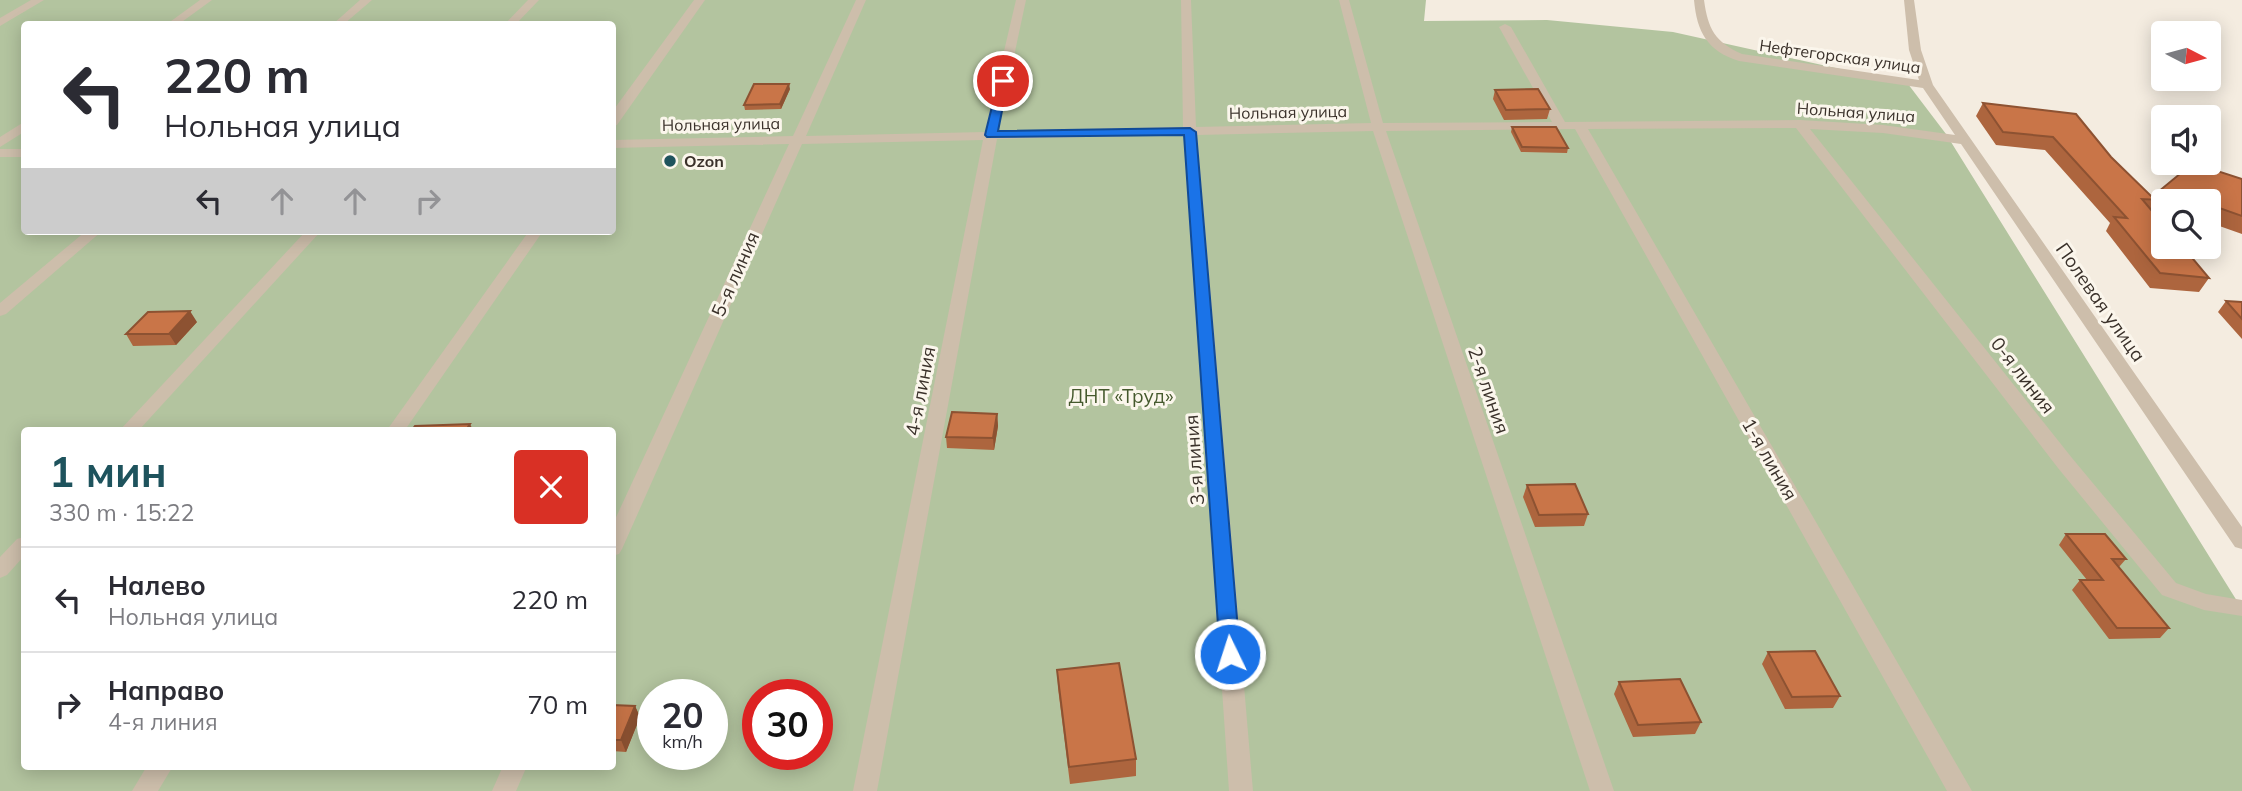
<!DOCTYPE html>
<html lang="ru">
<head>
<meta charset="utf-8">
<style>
	:root { --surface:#fff; --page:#f7f7f7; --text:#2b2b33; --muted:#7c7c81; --line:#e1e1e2; --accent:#1e535d }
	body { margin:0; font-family:Mulish,sans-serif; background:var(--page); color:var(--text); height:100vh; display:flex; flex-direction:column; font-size:26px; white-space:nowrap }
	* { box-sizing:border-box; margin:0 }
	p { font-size:23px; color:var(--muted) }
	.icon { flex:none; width:38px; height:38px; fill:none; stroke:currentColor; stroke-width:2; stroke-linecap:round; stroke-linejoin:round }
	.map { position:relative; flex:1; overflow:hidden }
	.side { position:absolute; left:21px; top:427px; width:595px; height:343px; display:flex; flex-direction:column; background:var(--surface); border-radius:7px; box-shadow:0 4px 18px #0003 }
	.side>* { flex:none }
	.guide { position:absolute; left:21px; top:21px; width:595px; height:214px; border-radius:7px; box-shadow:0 4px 18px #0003; background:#fff; color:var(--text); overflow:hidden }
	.needle { width:46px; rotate:96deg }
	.controls { position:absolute; left:2151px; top:21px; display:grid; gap:14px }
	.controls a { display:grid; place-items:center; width:70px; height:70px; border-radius:7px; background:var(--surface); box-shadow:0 4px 18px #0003; font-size:35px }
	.speed { position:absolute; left:637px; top:679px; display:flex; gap:14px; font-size:35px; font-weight:700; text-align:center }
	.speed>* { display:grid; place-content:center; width:91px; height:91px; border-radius:50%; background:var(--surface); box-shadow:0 4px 18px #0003; line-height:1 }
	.speed small { font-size:18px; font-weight:400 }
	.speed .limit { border:10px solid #d22; background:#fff; color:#111 }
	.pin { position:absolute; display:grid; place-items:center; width:60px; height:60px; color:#fff; margin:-30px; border:4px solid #fff; border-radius:50%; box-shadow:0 2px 7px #0007 }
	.me { position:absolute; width:77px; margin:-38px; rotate:356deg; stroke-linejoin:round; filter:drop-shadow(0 0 5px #0008) }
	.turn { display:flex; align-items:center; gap:24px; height:147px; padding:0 28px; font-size:32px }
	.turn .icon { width:91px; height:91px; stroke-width:2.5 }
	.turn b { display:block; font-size:49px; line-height:60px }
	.lanes { display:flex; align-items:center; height:66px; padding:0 28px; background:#0003; justify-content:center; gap:35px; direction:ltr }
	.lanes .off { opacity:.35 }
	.round { display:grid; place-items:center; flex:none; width:74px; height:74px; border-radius:7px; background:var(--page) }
	.headline { display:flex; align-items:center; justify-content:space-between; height:119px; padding:0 28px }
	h1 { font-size:42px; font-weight:700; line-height:52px; color:var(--accent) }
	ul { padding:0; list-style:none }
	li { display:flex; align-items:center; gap:21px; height:105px; padding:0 28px; border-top:2px solid var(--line) }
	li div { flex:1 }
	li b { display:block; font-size:26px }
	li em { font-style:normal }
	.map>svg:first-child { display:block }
</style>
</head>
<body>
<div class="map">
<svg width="2242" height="791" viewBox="0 0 2242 791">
	<rect width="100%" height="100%" fill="#f4ece0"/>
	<path fill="#b3c49f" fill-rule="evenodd" d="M0 0H1426L1424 21 1547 20 1673 32 1908 84 1946 134 2242 609V791H0ZM24 24H612V231H24ZM24 430H612V766H24ZM653 695H712V754H653ZM758 695H817V754H758Z"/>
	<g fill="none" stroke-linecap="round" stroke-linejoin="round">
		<path fill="#cdbeab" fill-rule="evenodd" d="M31 0H44L0 26V18Z
			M200 0H212L179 24H167Z
			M360 0H372L344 24H333Z
			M528 0H539L516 24H505Z
			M694 0H705L617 125 612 126V112Z
			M856 0H866L806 136 985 132 1016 0H1026L998 131 1183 127 1181 0H1191L1196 127 1371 123 1339 0H1349L1383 123 1552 122 1499 27 1505 24 1511 27 1565 122 1800 120 1883 125 1955 135 1923 88 1739 61C1707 51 1697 32 1694 0H1704C1708 29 1715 42 1742 54L1919 80 1909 50 1904 0H1914L1921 50 1933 85 2242 527V549L2235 547 1961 144 1883 133 1810 129 2072 458 2176 583 2206 594 2242 600V616L2204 610 2162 595 2058 468 1796 128 1588 129 1972 791H1947L1575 129 1386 131 1614 791H1590L1373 131 1197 135 1253 791H1229L1184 135 997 139 877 791H853L983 140 802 144 622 549 619 554 612 556V526L789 144 612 148V140L793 136Z
			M24 122V132L0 147V137Z
			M0 149H24V157H0Z
			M86 231H102L6 314 0 316V303Z
			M306 231H321L139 430H120Z
			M529 231H543L405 430H387Z
			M24 537V556L7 575 0 578V557L17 539Z
			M147 766H173L158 791H132Z
			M503 766H527L516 791H492Z"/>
	</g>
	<path fill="#ad653e" d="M790 89 781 109 745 110 744 105Z
		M1495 90 1550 109 1547 119 1504 120 1493 99Z
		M1983 103 2111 157 2152 197 2242 179V234L2208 222V201H2163V214H2155L2209 278 2199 292 2150 288 2106 231 2110 223 2045 150 1996 145 1976 116Z
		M1512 127 1568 148 1567 153 1521 152 1511 132Z
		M2226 301 2242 302V339L2218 312Z
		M197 322 176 345 133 346 126 334Z
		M997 414 998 426 994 450 947 448 946 437Z
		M1527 485 1588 514 1584 526 1535 527 1523 497Z
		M2066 534 2126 559 2119 567 2169 628 2160 638 2109 639 2072 590 2080 580H2087L2059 545Z
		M1768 652 1840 696 1833 708 1785 709 1762 664Z
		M1057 670 1136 759V776L1070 784 1058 688Z
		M1619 682 1701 722 1695 734 1633 737 1614 694Z
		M612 705 635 706 640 717 626 752 612 751Z"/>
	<path fill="#8d5232" d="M789 84 790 89 781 109 780 104Z
		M190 311 197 322 176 345 169 334Z
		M997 414 998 426 994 450 993 438Z
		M470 424 473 430H466Z
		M635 706 640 717 626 752 621 740Z"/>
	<path fill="#c97548" stroke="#8d5232" stroke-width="2" d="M754 84H789L780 104 744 105Z
		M1538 89 1550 109 1506 110 1495 90Z
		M1983 103 2076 114 2111 157 2152 197 2193 163 2242 179V216L2208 204V201H2184L2142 199 2163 224V247H2183L2209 278 2160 273 2114 217 2127 218 2053 137 2003 132Z
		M1512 127H1556L1568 148 1522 147Z
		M2226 301 2242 302V319Z
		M190 311 169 334H126L148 312Z
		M952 412 997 414 993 438 946 437Z
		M470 424 466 430H412L415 426Z
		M1575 484 1588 514 1539 515 1527 485Z
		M2066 534H2105L2126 559H2112L2169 628H2117L2080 580H2103Z
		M1815 651 1840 696 1792 697 1768 652Z
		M1119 663 1136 759 1069 767 1057 670Z
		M1680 679 1701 722 1638 725 1619 682Z
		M612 705 635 706 621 740H612Z"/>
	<path fill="#1a73e8" stroke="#114b97" stroke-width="2" d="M999 78 1008 81 998 131 1190 128 1196 132 1240 654 1237 659 1230 662 1223 659 1220 654 1184 135 987 137 985 135Z"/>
	<circle fill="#1e535d" stroke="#fbf6ec" stroke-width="2.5" cx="670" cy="161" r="7"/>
	<g text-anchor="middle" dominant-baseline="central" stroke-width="6" stroke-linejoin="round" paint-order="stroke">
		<g font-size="16" fill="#3a312a" stroke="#fbf6ec">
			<text transform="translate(1840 56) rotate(8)">Нефтегорская улица</text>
			<text transform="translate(1288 112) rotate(-1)">Нольная улица</text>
			<text transform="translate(1856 112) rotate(4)">Нольная улица</text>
			<text transform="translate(721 124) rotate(-1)">Нольная улица</text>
		</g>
		<g font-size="16" font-weight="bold" fill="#3a312a" stroke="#fbf6ec" text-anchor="start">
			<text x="684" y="161">Ozon</text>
		</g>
		<g font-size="19" fill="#3a312a" stroke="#fbf6ec">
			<text transform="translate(735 274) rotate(-66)">5-я линия</text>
			<text transform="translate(2101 302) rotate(55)">Полевая улица</text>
			<text transform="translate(2023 375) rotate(52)">0-я линия</text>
			<text transform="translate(1489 390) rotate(71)">2-я линия</text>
			<text transform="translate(920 391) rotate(-79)">4-я линия</text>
			<text transform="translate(1770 459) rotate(60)">1-я линия</text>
			<text transform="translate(1194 460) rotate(-94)">3-я линия</text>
		</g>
		<g font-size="19" fill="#45592d" stroke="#fbf6ec">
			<text x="1121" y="396">ДНТ «Труд»</text>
		</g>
	</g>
</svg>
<div class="controls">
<a><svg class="needle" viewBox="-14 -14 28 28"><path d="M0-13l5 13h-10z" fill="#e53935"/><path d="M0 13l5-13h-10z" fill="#7c7c81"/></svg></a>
<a><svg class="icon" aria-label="sound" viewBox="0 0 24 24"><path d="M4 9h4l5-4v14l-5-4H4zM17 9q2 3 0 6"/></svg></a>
<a><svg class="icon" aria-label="search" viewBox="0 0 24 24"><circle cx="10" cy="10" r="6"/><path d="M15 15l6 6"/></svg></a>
</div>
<div class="speed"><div>20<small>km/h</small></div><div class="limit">30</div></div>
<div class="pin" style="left:1003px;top:81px;background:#d93025"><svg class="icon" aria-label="arrive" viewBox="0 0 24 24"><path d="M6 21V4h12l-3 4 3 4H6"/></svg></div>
<svg class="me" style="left:1230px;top:654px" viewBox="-20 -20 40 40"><circle r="17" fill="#1a73e8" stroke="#fff" stroke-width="3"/><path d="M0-11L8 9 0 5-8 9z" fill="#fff"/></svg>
<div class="guide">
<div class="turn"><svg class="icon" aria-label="left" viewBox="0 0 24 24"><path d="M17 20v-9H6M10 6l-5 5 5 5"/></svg><div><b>220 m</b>Нольная улица</div></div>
<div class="lanes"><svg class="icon" aria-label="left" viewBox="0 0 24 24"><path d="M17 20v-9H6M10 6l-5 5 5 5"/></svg><svg class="icon off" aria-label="ahead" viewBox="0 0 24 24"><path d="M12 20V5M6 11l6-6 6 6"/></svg><svg class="icon off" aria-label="ahead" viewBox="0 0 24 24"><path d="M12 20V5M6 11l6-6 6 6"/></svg><svg class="icon off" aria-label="right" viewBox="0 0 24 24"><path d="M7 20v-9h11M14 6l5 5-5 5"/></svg></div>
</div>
<section class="side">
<div class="headline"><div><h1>1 мин</h1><p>330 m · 15:22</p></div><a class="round" style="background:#d93025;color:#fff"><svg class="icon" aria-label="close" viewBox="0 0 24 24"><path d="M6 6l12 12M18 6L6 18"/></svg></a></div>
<ul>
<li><svg class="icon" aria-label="left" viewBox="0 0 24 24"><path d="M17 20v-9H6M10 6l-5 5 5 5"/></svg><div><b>Налево</b><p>Нольная улица</p></div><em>220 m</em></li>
<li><svg class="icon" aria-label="right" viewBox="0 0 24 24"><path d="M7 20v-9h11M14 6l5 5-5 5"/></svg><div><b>Направо</b><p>4-я линия</p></div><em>70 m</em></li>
</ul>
</section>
</div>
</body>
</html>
